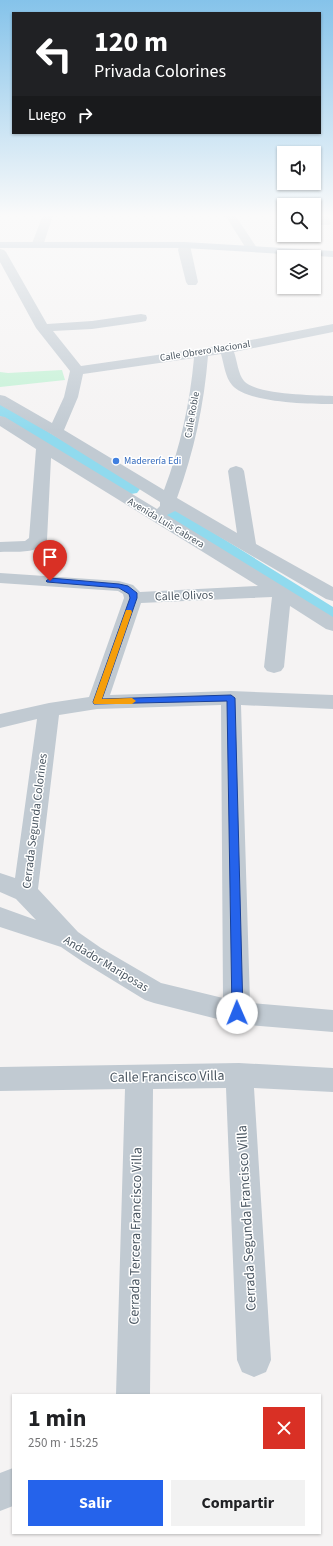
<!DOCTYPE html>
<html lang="es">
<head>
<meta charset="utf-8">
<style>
	:root { --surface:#fff; --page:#f2f2f2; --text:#202124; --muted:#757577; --accent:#2563eb }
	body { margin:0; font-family:"Source Sans 3",sans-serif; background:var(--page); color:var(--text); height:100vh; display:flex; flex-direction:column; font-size:15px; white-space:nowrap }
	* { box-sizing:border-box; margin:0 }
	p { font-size:13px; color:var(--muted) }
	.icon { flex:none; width:22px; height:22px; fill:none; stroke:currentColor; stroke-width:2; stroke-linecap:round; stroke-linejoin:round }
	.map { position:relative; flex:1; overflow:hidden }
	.sheet { position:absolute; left:12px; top:1394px; width:309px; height:140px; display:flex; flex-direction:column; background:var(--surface); border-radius:0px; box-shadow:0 1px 3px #0004 }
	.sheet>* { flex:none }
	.banner { position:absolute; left:12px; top:12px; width:309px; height:122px; border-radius:0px; box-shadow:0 1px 3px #0004; background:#202124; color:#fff; overflow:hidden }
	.buttons { position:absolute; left:277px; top:146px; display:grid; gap:8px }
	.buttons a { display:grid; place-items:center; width:44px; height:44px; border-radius:0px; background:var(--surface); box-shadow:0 1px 3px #0004; font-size:20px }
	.pin { position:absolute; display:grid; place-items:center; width:34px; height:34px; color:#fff; margin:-41px -17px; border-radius:50% 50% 50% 0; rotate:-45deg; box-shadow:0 0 4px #0007 }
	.pin .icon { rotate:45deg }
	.me { position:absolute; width:44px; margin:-22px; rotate:359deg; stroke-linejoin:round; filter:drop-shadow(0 0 3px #0008) }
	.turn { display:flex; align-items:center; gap:14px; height:84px; padding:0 16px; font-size:18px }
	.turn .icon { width:52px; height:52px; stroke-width:2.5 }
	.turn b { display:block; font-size:28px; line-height:34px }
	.then { display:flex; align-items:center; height:38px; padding:0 16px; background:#0003; gap:8px; font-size:15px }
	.round { display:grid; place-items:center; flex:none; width:42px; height:42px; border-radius:0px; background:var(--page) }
	.headline { display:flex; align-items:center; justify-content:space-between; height:68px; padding:0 16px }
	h1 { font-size:24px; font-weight:700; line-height:30px }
	.cta { display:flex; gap:8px; margin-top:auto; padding:8px 16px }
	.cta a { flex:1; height:46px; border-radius:0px; background:var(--accent); color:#fff; font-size:16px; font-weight:700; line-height:46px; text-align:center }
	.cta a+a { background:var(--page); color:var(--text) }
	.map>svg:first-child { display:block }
</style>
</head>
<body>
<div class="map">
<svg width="333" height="1546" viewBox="0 0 333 1546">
	<rect width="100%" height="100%" fill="#f5f3f3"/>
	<path fill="#c3f1d5" d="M62 370 65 380 0 387V372L8 373Z"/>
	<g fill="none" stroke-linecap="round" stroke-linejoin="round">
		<path fill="#90daee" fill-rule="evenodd" d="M0 404 5 406 137 485 140 489 137 493 131 494 125 493 0 416Z
			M171 509 177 510 333 607V621L326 619 165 518 162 514 165 510Z"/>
		<path fill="#c1cad2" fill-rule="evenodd" d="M43 215H53L43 246 41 248H33L31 246Z
			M225 215H235L257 248 255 250H247Z
			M317 215H327L331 223 329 225H321Z
			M184 242 188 243 190 245 198 282 196 285H188L186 282 178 250 180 243Z
			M0 249 4 250 6 252 47 324 92 321 141 314 146 315 147 318 146 321 141 322 92 329 53 331 81 366 226 345 333 324V332L234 352C237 360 238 374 244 381 257 395 314 395 333 396V404C310 404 247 403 232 385 225 377 224 364 221 354L208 356C204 405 194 452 177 498L237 533 228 471 230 468 236 466 242 468 244 471 256 544 333 587V601L326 599 175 511 167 515 333 617V631L326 629 290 606 284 667 281 671 274 673 267 671 264 667 272 597 141 603 110 695 231 691 333 695V709L241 705 250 1003 333 1010V1032L237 1024 154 1003 145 1000 83 962 61 947 0 927V907L36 920 16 899 0 892V873L15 878 37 719 0 728V714L49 703 89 697 124 598 123 594 118 591 0 583V573L119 581 133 585 140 592 258 586 51 458 47 540C37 555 16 551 0 552V542L25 541 29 538 36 449 0 426V416L5 417 157 509 160 506V502L51 434 0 405V395L5 396 52 423 64 397 70 371 36 328 0 262ZM194 358C190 403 180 448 164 490L64 430 78 397 83 374ZM221 705 223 998 161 983 101 948 78 932 38 889 59 715 97 709Z
			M288 287H300L298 291H290Z
			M239 1063 333 1068V1092L254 1088 271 1360 266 1372 254 1377 242 1372 237 1360 226 1088 153 1089 150 1395H116L125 1089 0 1091V1067Z
			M13 1468V1506L0 1511V1473Z"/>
		<path fill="#b3c2d1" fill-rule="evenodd" d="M0 242H184L333 251V257L184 248H0Z"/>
	</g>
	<linearGradient id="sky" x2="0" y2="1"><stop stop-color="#85c3ea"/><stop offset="0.5" stop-color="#fafafa"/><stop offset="1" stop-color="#fafafa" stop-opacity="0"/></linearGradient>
	<rect width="333" height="431" fill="url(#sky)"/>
	<path fill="#2563eb" stroke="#184099" d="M50 578 119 584 128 586 137 593V598L102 699 231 695 235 698 243 1013 241 1017 237 1018 233 1017 232 1013 227 701 94 704 93 702 130 598 129 594 119 588 47 582 46 581Z"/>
	<path fill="#f59e0b" d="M126 610H131L132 612 102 699 132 698 136 701 132 704H94L93 702Z"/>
	<circle fill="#3f7fe0" stroke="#fff" stroke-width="1.5" cx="116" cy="461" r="4"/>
	<g text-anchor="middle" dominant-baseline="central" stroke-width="3" stroke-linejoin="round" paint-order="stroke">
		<g font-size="10" fill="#4a5661" stroke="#fff">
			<text transform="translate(205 351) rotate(-9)">Calle Obrero Nacional</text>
			<text transform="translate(192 415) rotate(-80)">Calle Roble</text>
			<text transform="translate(166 523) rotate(31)">Avenida Luis Cabrera</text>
		</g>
		<g font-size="10" fill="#366cbe" stroke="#fff" text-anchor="start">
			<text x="124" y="461">Maderería Edi</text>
		</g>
		<g font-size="12" fill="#4a5661" stroke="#fff">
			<text transform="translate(184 596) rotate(-2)">Calle Olivos</text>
			<text transform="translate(35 821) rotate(-83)">Cerrada Segunda Colorines</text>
			<text transform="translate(106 964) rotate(31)">Andador Mariposas</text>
		</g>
		<g font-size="14" fill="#4a5661" stroke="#fff">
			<text transform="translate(167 1077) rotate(-1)">Calle Francisco Villa</text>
			<text transform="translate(247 1218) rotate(-93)">Cerrada Segunda Francisco Villa</text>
			<text transform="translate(136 1236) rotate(-89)">Cerrada Tercera Francisco Villa</text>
		</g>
	</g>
</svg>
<div class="buttons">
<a><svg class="icon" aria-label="sound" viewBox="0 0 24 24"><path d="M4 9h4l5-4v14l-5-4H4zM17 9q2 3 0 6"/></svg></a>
<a><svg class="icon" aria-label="search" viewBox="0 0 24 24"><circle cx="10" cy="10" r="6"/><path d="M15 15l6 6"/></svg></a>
<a><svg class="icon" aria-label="layers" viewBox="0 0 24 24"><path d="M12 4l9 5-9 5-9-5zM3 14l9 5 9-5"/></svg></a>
</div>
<div class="pin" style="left:50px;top:581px;background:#d93025"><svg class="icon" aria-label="arrive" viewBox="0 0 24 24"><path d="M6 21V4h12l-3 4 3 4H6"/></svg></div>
<svg class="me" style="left:237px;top:1013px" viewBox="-20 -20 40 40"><circle r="19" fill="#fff"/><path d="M0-13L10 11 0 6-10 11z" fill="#2563eb"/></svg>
<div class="banner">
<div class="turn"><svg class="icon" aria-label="left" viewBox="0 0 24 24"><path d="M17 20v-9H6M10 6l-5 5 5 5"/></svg><div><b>120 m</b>Privada Colorines</div></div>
<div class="then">Luego<svg class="icon" aria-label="right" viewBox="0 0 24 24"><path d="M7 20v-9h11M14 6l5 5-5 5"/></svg></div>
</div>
<section class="sheet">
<div class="headline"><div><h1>1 min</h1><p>250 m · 15:25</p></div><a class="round" style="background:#d93025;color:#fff"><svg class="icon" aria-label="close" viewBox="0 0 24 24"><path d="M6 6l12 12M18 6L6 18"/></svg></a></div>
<div class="cta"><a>Salir</a><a>Compartir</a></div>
</section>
</div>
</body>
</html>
